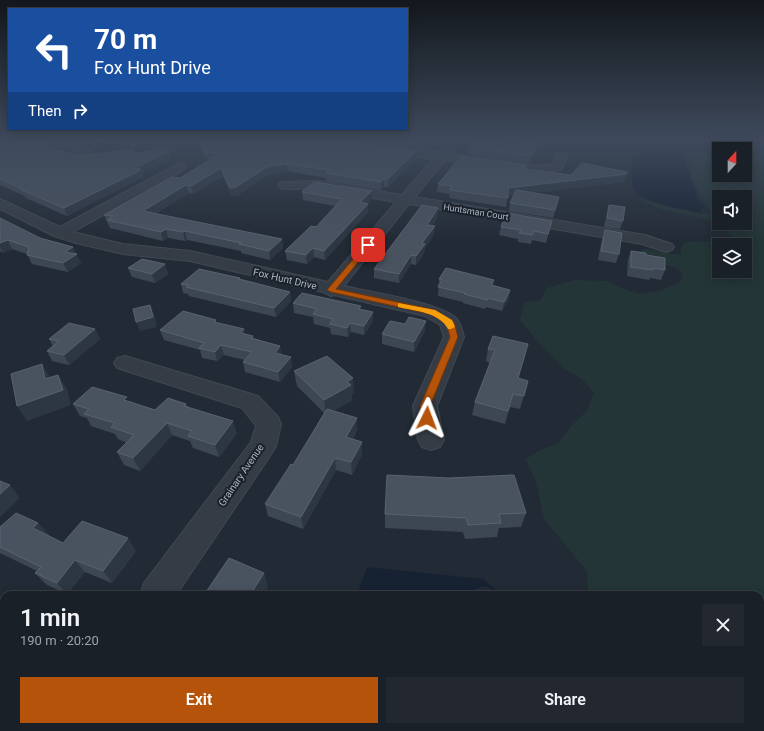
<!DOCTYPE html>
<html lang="en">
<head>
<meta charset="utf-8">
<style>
	:root { --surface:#1a2028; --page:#232830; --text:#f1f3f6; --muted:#9fa3a8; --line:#383e45; --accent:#b45309 }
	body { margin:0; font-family:Roboto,sans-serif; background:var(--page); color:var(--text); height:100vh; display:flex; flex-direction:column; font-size:15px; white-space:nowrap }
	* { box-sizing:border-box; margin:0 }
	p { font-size:13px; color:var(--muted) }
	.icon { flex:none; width:22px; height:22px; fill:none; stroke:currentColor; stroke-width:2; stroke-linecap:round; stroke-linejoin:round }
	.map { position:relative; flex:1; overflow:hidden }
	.side { position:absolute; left:0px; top:591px; width:764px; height:140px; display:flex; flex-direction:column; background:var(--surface); border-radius:12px 12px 0 0; box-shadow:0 2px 10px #0003,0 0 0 1px var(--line) }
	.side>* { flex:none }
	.top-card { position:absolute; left:8px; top:8px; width:400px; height:122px; border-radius:0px; box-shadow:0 2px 10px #0003,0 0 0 1px var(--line); background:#1a4fa0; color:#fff; overflow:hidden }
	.needle { width:26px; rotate:21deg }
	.buttons { position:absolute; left:712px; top:142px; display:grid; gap:8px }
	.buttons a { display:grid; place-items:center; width:40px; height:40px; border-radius:0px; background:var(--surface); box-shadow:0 2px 10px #0003,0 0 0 1px var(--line); font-size:20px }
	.pin { position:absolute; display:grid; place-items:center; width:34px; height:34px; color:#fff; margin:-17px; border-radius:8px; box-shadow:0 2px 6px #0006 }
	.me { position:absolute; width:44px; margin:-22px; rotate:3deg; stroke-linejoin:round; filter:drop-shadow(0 0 3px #0008) }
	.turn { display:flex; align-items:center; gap:14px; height:84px; padding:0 20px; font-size:18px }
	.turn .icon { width:52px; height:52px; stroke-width:2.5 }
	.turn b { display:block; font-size:28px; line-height:34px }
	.then { display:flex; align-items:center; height:38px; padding:0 20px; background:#0003; gap:8px; font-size:15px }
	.round { display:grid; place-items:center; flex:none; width:42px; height:42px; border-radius:0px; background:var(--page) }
	.headline { display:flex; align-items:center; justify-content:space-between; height:68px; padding:0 20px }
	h1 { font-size:24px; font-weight:600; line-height:30px }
	.button { display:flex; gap:8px; margin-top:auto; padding:8px 20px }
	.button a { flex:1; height:46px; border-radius:0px; background:var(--accent); color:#fff; font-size:16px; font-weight:600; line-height:46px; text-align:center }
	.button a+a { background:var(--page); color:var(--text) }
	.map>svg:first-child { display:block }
</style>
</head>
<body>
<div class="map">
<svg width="764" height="731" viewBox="0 0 764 731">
	<rect width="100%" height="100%" fill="#222b35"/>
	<path fill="#233536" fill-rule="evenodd" d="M727 139H764V731H721L709 727H760V595H588L587 571 544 519 536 482 526 459 540 450 558 443 571 426 587 411 594 393 582 379 565 369 538 342 520 320 524 303 541 300 547 288 575 280 608 281 621 288 640 294 660 291 680 282 683 274 676 268 649 261 639 252 644 249 681 255V249L685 242 735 241C720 214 682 217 657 208 650 205 643 201 637 198L700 214 711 213C701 193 685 174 691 151L707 149 726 142ZM719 149H745V175H719ZM719 197H745V223H719ZM719 245H745V271H719Z"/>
	<path fill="#162232" d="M657 151 685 153 687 156 685 160 698 199 704 207 699 212C683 209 636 204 632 184 631 176 633 165 633 156L645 152Z
		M367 567 483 579 502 595H497L494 591 486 586 481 587 464 595H357Z
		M309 727H366L369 731H308Z
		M384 727H562L564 731H387Z"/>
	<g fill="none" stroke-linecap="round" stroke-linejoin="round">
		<g stroke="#414853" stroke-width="2">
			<path id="minor" d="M39 139C53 139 84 142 93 154L91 157H83L71 150 41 141Z
				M450 139H462L450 154 540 166 552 164 557 153H565L567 156 561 170 540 174 445 160 415 197 645 235 672 244 674 247 672 250 666 252 642 244 409 204 344 286C369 292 438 302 456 318 461 322 462 331 464 337L437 406 444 440 440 447 431 450 422 447 418 440 413 406 444 337 440 325 425 316 334 295 331 296 323 292 190 261 123 254 76 243 54 236 0 209V199L60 227 180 163 184 164 186 167 184 170 73 232 123 244 190 251 328 282 396 202 319 189H285L280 188 278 185 280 182 319 181 402 195 433 159 384 151 382 149 384 147 388 145 439 152Z
				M125 356 258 396 278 417 281 424 276 446 272 453 176 595H140L144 583 251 442 256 426 242 408 117 368 114 363 117 358Z
				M0 614 4 615V650L0 649Z
				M42 727H83L81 731H40Z"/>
		</g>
		<use href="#minor" fill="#353c46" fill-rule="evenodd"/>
	</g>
	<path fill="#3d4754" d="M0 139 59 148 55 149 78 156 136 154 171 159 142 173 143 177 141 178 67 216 26 198 25 196 0 185Z
		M50 139H137V148L84 139 75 142Z
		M350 139H435L425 149Z
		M473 139H500L498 142 518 145 543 139 530 163 467 155 468 147 470 146V142Z
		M198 140 416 158 388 187H384L381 190 327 181 326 178 287 171 268 175 238 195 232 196 223 176 193 194 189 193 155 214 282 239 283 248 270 260 241 253V251L187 240 185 241 168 238 163 241 110 228 104 215 180 178 211 159 206 158 200 147Z
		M526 165 525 169 624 182 532 193 557 205 553 218 509 211 510 203 514 195H508L506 207 449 198 450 194 437 192 438 184Z
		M372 191V199L368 204V212L325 260 314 257 307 264 287 260 285 251 316 227 335 206 303 200 302 192Z
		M609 205 623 221 620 229 604 227 607 213Z
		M438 216 432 226 434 235 425 248 424 253 416 265 411 264 399 283 374 278V269Z
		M0 218 40 238 76 254 81 263 68 272 32 264 27 254 12 249 3 253 0 251Z
		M552 221 546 243 532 240 531 244 518 242V239L499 235 501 227Z
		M605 230 619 254 616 263 598 260 602 239Z
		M631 251 646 255 665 270 661 280 650 278 649 280 627 276 628 260Z
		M165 264 168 274 155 283 132 277 128 268Z
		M240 278 241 280 290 292 291 301 276 317 189 296 188 294 183 293 181 284Z
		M439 279 494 280 493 286 510 290 508 300 502 311 486 307 485 309 463 303V302L438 296Z
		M293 303 361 309 373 321 364 335 351 332 348 337 331 334 330 328 314 324 313 317 294 313Z
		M216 320V322L245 334 253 336 254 339 282 355 292 367 280 382 245 372 243 362 245 360 224 355 217 361 202 358 200 350 164 340 160 330Z
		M95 329 100 339 69 365 52 361 47 351 53 346 49 339Z
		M425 331 414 352 382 344V334Z
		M488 349 525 357 518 379 528 381 520 409 510 407 505 424 472 415 475 402 490 363 486 361Z
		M294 371 354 393 351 395 352 400 333 411 357 418V430L353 439 362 454 352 475 336 470 303 529 268 516 265 504 293 465 324 413 297 386Z
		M129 401 155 410 186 404 187 406 237 433 219 457 193 448 190 441 172 435 140 471 124 465 117 452 127 443 118 439 115 434 91 426 87 418 80 416 73 404Z
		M526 513 521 527 499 528 497 537 465 539 463 532 385 528V514Z
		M38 523 49 535 48 536 63 543 136 551 112 583 85 572 67 594 47 585 35 573 37 571 0 553V527Z
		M155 727H234L236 731H162Z"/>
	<path fill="#2d3743" d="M74 139H84L75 142Z
		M135 139H137V148L135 141Z
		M428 139H435L425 149V141Z
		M497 139H500L494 149 495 142Z
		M540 139H543L530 163 531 156Z
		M56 141 59 148 45 153 42 145Z
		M169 151 171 159 142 173 143 177 141 178 67 216 64 208 135 168Z
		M416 151V158L388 187V179Z
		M286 164 287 171 268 175 238 195 232 196 230 188 267 167Z
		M221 168 223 176 193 194 191 186Z
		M627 174 624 182 506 196 508 188Z
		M384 179V187L381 190V182Z
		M186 185 189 193 146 220 143 211Z
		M372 191V199L361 211 360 202Z
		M368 204V212L325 260 324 251Z
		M438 208V216L427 234V225Z
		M435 226 434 235 425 248 424 253 416 265V256L422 243Z
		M166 229 168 238 163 241 161 232Z
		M185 231 187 240 185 241 183 232Z
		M282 239 283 248 270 260 269 251Z
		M8 240 12 249 3 253 0 247V243Z
		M73 247 81 263 68 272 63 263 65 252Z
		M313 248 314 257 307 264 306 255Z
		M411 255V264L399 283V274Z
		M165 264 168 274 155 283 152 274Z
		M494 280 493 289 491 285Z
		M510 290 508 300 502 311 504 302Z
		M290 292 291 301 276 317 274 308Z
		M150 305 154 314 157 327 140 331 136 322Z
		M373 312V321L364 335V326Z
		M426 321 425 331 414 352V342Z
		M350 323 351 332 348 337 347 328Z
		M95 329 100 339 69 365 64 355Z
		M244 329 246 339 241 333Z
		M528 344 525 357 514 391 518 378Z
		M221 345 224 355 217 361 215 352Z
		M280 346 282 356 275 353Z
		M291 357 292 367 280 382 278 372Z
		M42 364 51 379 58 375 67 389 71 405 27 421 17 406 45 379Z
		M353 378 354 393 351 395 352 400 326 415 324 400 347 382Z
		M513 394 510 407 505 424 508 411Z
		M357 418V430L347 450 346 437Z
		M233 421 237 433 219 457 215 445Z
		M167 423 172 435 140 471 133 458Z
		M362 442V454L352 475 351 462Z
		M335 458 336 470 303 529 301 517Z
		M10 485 20 498 0 517V494Z
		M38 523 49 535 43 541 33 528Z
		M128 538 136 551 112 583 103 571Z
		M75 560 85 572 67 594 57 583Z
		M264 573 268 587 263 595H250Z
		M231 727H234L236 731H229Z"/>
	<path fill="#495360" stroke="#596370" d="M0 139H50L56 141 42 145 78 156 134 149V154L167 147 169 151 135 168 140 169 139 171 64 208 22 190H24L0 179Z
		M121 139H135V141Z
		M203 139H332L416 151 388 179H384L381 182 326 173 329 170 286 164 267 167 236 187 230 188 221 168 191 186 186 185 143 211 282 239 269 251 239 244 241 243 185 231 183 232 166 229 161 232 107 220 113 216 104 215 172 177 180 178 219 154 204 151 198 140Z
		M405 139H428L425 141Z
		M473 139H497L495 142 518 145 529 139H540L531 156 468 147 472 142H470Z
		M461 156 526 165 524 169 571 175 582 163 627 172V174L508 188V198L450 190 452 186 438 184Z
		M314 182 372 191 360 202 368 204 324 251 313 248 306 255 285 251 311 226 316 227 342 199 302 192Z
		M516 190 559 197 555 210 510 203Z
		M422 205 438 208 427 225 435 226 422 243 425 244 416 256 411 255 399 274 374 269Z
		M609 205 625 207 623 221 607 218Z
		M506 213 552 221 548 234 534 231 532 235 519 233 521 230 501 227Z
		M0 218 40 238 73 247 65 252 77 254 63 263 27 255 29 247 8 240 0 243Z
		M605 230 622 233 619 254 601 251Z
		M631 251 646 253V255L665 258V270L653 268V270L631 267Z
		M142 259 165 264 152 274 128 268Z
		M446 268 494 280 491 285 510 290 504 302 488 298 487 300 464 294 465 293 438 287 442 280 439 279Z
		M199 269 240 278 239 279 290 292 274 308 186 287 188 285 181 284Z
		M302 293 361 306 359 309 373 312 364 326 350 323 347 328 330 324 333 319 313 314 317 309 293 303Z
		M150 305 153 317 136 322 133 309Z
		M183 311 216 320 214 322 244 329 241 333 253 336 251 338 280 346 275 353 291 357 278 372 243 362 252 352 221 345 215 352 199 348 204 343 160 330Z
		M409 317 426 321 414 342 382 334 390 321 405 324Z
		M69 323 95 329 64 355 47 351 59 341 49 339Z
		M493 336 528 344 518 378 528 381 524 396 513 394 508 411 475 402 495 350 488 349Z
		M327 356 353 378 347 382 351 385 324 400 294 371Z
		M42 364 45 379 58 375 63 390 17 406 11 374Z
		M92 387 127 397 124 400 155 410 168 398 186 404 184 406 233 421 215 445 188 436 192 431 167 423 133 458 117 452 134 435 111 427 115 423 84 414 89 409 73 404Z
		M327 409 357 418 346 437 362 442 351 462 335 458 301 517 265 504 291 464 293 465Z
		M387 475 449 478 514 475 526 513 499 514 501 523 468 525 466 518 385 514Z
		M0 481 10 485 0 494Z
		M16 513 38 523 33 528 63 543 82 521 128 538 103 571 75 560 57 583 35 573 41 567 0 547V527Z
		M229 558 264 573 250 595H204Z
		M162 727H231L229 731H169Z"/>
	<linearGradient id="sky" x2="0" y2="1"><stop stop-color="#13181d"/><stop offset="0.58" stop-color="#3e4a5c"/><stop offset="1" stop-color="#3e4a5c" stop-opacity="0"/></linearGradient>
	<rect width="764" height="241" fill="url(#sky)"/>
	<path fill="#b45309" stroke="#753606" d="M366 244 372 245 336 289 435 310 454 322 458 337 430 406 432 418 430 420H423L420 406 450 337 446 323 430 314 331 292 327 290Z"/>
	<path fill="#f59e0b" d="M398 303 435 310 452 320 455 327 451 329H448C439 312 415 311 398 307Z"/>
	<g text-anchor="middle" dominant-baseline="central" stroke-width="4" stroke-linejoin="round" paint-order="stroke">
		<g font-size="9" fill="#afb7c3" stroke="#1a212b">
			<text transform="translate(476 212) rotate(9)">Huntsman Court</text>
		</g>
		<g font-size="10" fill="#afb7c3" stroke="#1a212b">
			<text transform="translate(285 279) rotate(13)">Fox Hunt Drive</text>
			<text transform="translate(241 475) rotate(-56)">Grainary Avenue</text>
		</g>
	</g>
</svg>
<div class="buttons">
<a><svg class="needle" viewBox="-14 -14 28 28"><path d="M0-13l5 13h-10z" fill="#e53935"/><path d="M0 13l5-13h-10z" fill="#9fa3a8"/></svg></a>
<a><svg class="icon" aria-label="sound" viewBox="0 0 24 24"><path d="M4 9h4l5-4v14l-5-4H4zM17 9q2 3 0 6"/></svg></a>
<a><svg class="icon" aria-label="layers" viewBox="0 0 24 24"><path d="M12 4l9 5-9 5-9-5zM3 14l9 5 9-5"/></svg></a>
</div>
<div class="pin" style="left:368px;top:245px;background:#d93025"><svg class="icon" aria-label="arrive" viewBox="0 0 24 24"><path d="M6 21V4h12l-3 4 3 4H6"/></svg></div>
<svg class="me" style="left:427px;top:418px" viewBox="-20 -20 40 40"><path d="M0-17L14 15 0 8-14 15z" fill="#b45309" stroke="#fff" stroke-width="4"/></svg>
<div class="top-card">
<div class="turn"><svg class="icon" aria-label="left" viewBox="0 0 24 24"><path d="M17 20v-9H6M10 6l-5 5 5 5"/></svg><div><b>70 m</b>Fox Hunt Drive</div></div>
<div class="then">Then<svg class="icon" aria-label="right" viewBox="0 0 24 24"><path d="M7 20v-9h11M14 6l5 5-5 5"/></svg></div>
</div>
<section class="side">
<div class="headline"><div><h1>1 min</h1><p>190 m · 20:20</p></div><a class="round"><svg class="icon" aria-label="close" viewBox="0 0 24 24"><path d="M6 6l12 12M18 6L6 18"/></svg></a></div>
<div class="button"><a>Exit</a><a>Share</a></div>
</section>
</div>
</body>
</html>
